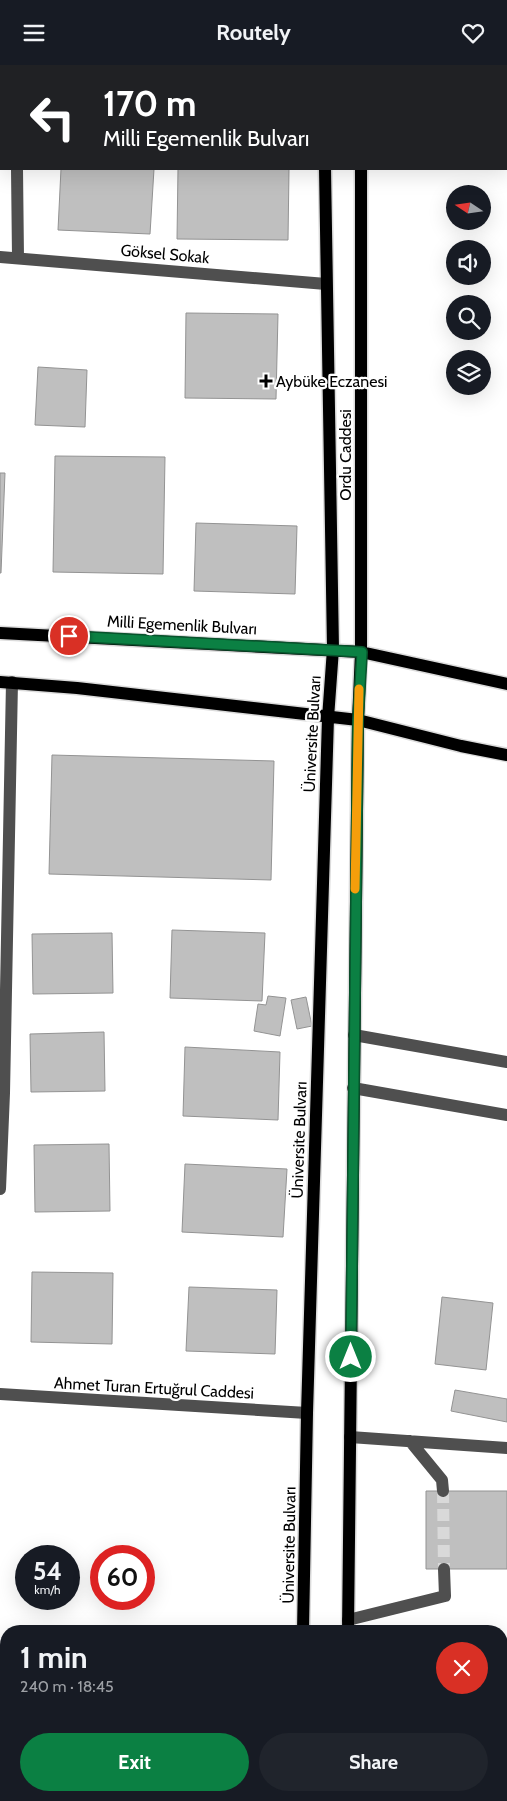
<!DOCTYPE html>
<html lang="en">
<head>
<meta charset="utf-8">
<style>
	:root { --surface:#171b24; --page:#20242c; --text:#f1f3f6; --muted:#9ea1a6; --accent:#0b8043 }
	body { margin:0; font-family:Cabin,sans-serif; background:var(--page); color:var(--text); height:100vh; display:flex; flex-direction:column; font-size:19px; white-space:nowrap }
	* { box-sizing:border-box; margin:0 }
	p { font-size:16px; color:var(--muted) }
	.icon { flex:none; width:28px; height:28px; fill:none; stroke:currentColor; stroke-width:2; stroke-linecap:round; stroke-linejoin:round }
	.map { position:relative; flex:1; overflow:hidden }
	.details { position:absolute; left:0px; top:1560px; width:508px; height:176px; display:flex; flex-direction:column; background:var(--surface); border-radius:20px 20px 0 0; box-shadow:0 5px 20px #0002 }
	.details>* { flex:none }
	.hud { position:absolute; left:0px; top:0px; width:508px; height:105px; box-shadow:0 5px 20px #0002; background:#202124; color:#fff; overflow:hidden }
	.needle { width:32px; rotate:283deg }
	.fabs { position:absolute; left:446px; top:120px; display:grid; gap:10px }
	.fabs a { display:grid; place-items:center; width:45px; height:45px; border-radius:50%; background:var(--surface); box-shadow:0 5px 20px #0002; font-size:25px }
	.speed { position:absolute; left:15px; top:1480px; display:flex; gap:10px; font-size:25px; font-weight:700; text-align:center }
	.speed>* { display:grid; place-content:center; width:65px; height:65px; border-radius:50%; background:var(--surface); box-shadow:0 5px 20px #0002; line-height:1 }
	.speed small { font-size:12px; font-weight:400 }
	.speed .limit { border:8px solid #d22; background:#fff; color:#111 }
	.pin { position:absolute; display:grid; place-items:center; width:42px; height:42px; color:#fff; margin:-21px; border:2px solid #fff; border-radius:50%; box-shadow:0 1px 5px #0007 }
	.me { position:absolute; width:55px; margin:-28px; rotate:0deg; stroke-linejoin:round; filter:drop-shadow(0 0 4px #0008) }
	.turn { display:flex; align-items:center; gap:18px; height:105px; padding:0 20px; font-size:22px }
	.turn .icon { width:65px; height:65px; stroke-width:2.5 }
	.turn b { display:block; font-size:35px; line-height:42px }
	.round { display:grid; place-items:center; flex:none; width:52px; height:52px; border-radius:26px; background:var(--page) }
	.headline { display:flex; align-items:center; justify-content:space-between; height:85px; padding:0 20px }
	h1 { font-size:30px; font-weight:700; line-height:38px }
	.action { display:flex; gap:10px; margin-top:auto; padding:10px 20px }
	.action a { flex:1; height:58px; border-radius:30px; background:var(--accent); color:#fff; font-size:20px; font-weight:700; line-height:58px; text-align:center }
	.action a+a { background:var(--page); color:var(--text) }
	header { display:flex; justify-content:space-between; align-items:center; height:65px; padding:0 20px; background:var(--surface); font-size:22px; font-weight:700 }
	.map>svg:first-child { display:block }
</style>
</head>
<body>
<header><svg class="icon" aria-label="menu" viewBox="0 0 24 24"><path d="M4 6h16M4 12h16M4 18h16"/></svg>Routely<svg class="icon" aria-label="heart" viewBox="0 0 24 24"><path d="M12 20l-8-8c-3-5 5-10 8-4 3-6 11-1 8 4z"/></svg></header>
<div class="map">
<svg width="507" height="1736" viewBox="0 0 507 1736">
	<rect width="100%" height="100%" fill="#fff"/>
	<path fill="#bfbfbf" stroke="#939393" d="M171 0 276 1H171Z
		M61 104H154L150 169 58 165Z
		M178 104H289L288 175 177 174Z
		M186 248 278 249 276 334 185 333Z
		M38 302 87 305 85 362 35 360Z
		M55 391 165 392 163 509 53 507Z
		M0 408H5L1 508H0Z
		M196 458 297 461 295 529 194 526Z
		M52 690 274 696 271 815 49 809Z
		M172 865 265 868 262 936 170 933Z
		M112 868 113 928 33 929 32 869Z
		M268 931 286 933 280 971 254 966 258 939 266 940Z
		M306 932 312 961 297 964 291 935Z
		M104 967 105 1026 31 1027 30 969Z
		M185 982 280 987 278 1055 183 1051Z
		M109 1079 110 1146 35 1147 34 1080Z
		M185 1099 287 1104 283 1172 182 1167Z
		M32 1207 113 1208 112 1279 31 1277Z
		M189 1222 277 1225 275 1289 186 1286Z
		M442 1232 493 1238 486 1305 435 1299Z
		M455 1325 507 1334V1357L451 1346Z
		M426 1426H507V1504H426Z
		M501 1585H507V1736H447V1730H501Z"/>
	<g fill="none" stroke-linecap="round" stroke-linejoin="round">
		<path stroke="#d9d9d9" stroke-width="12" stroke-dasharray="12 6" stroke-linecap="butt" d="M443 1426 444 1504"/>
		<g stroke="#dbdbdb" stroke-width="15">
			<path id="major" d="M324 0V1
				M361 0V1
				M0 568 361 587 507 619
				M0 617 77 623 358 655 461 681 507 690
				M303 1566 307 1348 328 653 333 584 325 104
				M348 1566 358 655 361 587V104
				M301 1736V1730
				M346 1736V1730"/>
		</g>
		<path stroke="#4f4f4f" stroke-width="12" d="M16 0V1
			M17 104 18 192
			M0 192 326 219
			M354 970 507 997
			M353 1023 507 1050
			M0 1124 4 1028 12 617
			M0 1329 307 1348
			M350 1372 507 1383
			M410 1376 442 1415 443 1426
			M348 1555 445 1531 444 1504
			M417 1730 418 1736"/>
		<use href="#major" stroke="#000" stroke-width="12"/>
	</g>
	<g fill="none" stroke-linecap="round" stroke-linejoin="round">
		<g stroke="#07532c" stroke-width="12">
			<path id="route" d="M69 571 362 587 358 655 351 1292"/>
		</g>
		<use href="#route" stroke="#0b8043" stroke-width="9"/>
		<path stroke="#f59e0b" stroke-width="9" d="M355 824 359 624"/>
	</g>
	<path fill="#000" stroke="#fff" stroke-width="2" d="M263.5 308.5h5v5h5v5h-5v5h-5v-5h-5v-5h5z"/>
	<g text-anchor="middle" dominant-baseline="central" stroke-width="4.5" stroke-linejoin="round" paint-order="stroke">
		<g font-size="16" fill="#000" stroke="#fff">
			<text transform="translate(165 189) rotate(5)">Göksel Sokak</text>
			<text transform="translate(345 390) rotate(-90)">Ordu Caddesi</text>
			<text transform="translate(182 560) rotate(3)">Milli Egemenlik Bulvarı</text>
			<text transform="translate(312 669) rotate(-87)">Üniversite Bulvarı</text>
			<text transform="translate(299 1075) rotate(-88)">Üniversite Bulvarı</text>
			<text transform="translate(154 1323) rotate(3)">Ahmet Turan Ertuğrul Caddesi</text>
			<text transform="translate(289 1480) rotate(-89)">Üniversite Bulvarı</text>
		</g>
		<g font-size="16" fill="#000" stroke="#fff" text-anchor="start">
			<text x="276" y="316">Aybüke Eczanesi</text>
		</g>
	</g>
</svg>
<div class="fabs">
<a><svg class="needle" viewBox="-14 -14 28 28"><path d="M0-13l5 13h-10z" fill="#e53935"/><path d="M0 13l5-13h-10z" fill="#9ea1a6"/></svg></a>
<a><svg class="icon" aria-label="sound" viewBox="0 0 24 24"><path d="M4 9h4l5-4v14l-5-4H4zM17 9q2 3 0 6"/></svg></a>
<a><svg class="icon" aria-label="search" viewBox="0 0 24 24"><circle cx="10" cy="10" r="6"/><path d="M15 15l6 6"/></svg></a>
<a><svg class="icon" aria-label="layers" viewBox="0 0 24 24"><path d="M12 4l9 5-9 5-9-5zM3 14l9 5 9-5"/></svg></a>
</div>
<div class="speed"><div>54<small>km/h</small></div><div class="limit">60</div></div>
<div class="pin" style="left:69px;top:571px;background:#d93025"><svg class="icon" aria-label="arrive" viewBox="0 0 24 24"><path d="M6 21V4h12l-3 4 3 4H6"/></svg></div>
<svg class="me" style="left:351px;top:1292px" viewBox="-20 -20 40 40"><circle r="17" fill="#0b8043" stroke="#fff" stroke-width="3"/><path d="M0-11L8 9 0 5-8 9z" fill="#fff"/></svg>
<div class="hud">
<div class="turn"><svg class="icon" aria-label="left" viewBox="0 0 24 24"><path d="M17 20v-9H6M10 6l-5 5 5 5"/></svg><div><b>170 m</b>Milli Egemenlik Bulvarı</div></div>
</div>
<section class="details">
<div class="headline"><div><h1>1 min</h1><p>240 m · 18:45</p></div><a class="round" style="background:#d93025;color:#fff"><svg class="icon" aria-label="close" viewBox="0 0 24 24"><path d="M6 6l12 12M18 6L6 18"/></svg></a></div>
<div class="action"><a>Exit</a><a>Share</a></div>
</section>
</div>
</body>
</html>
